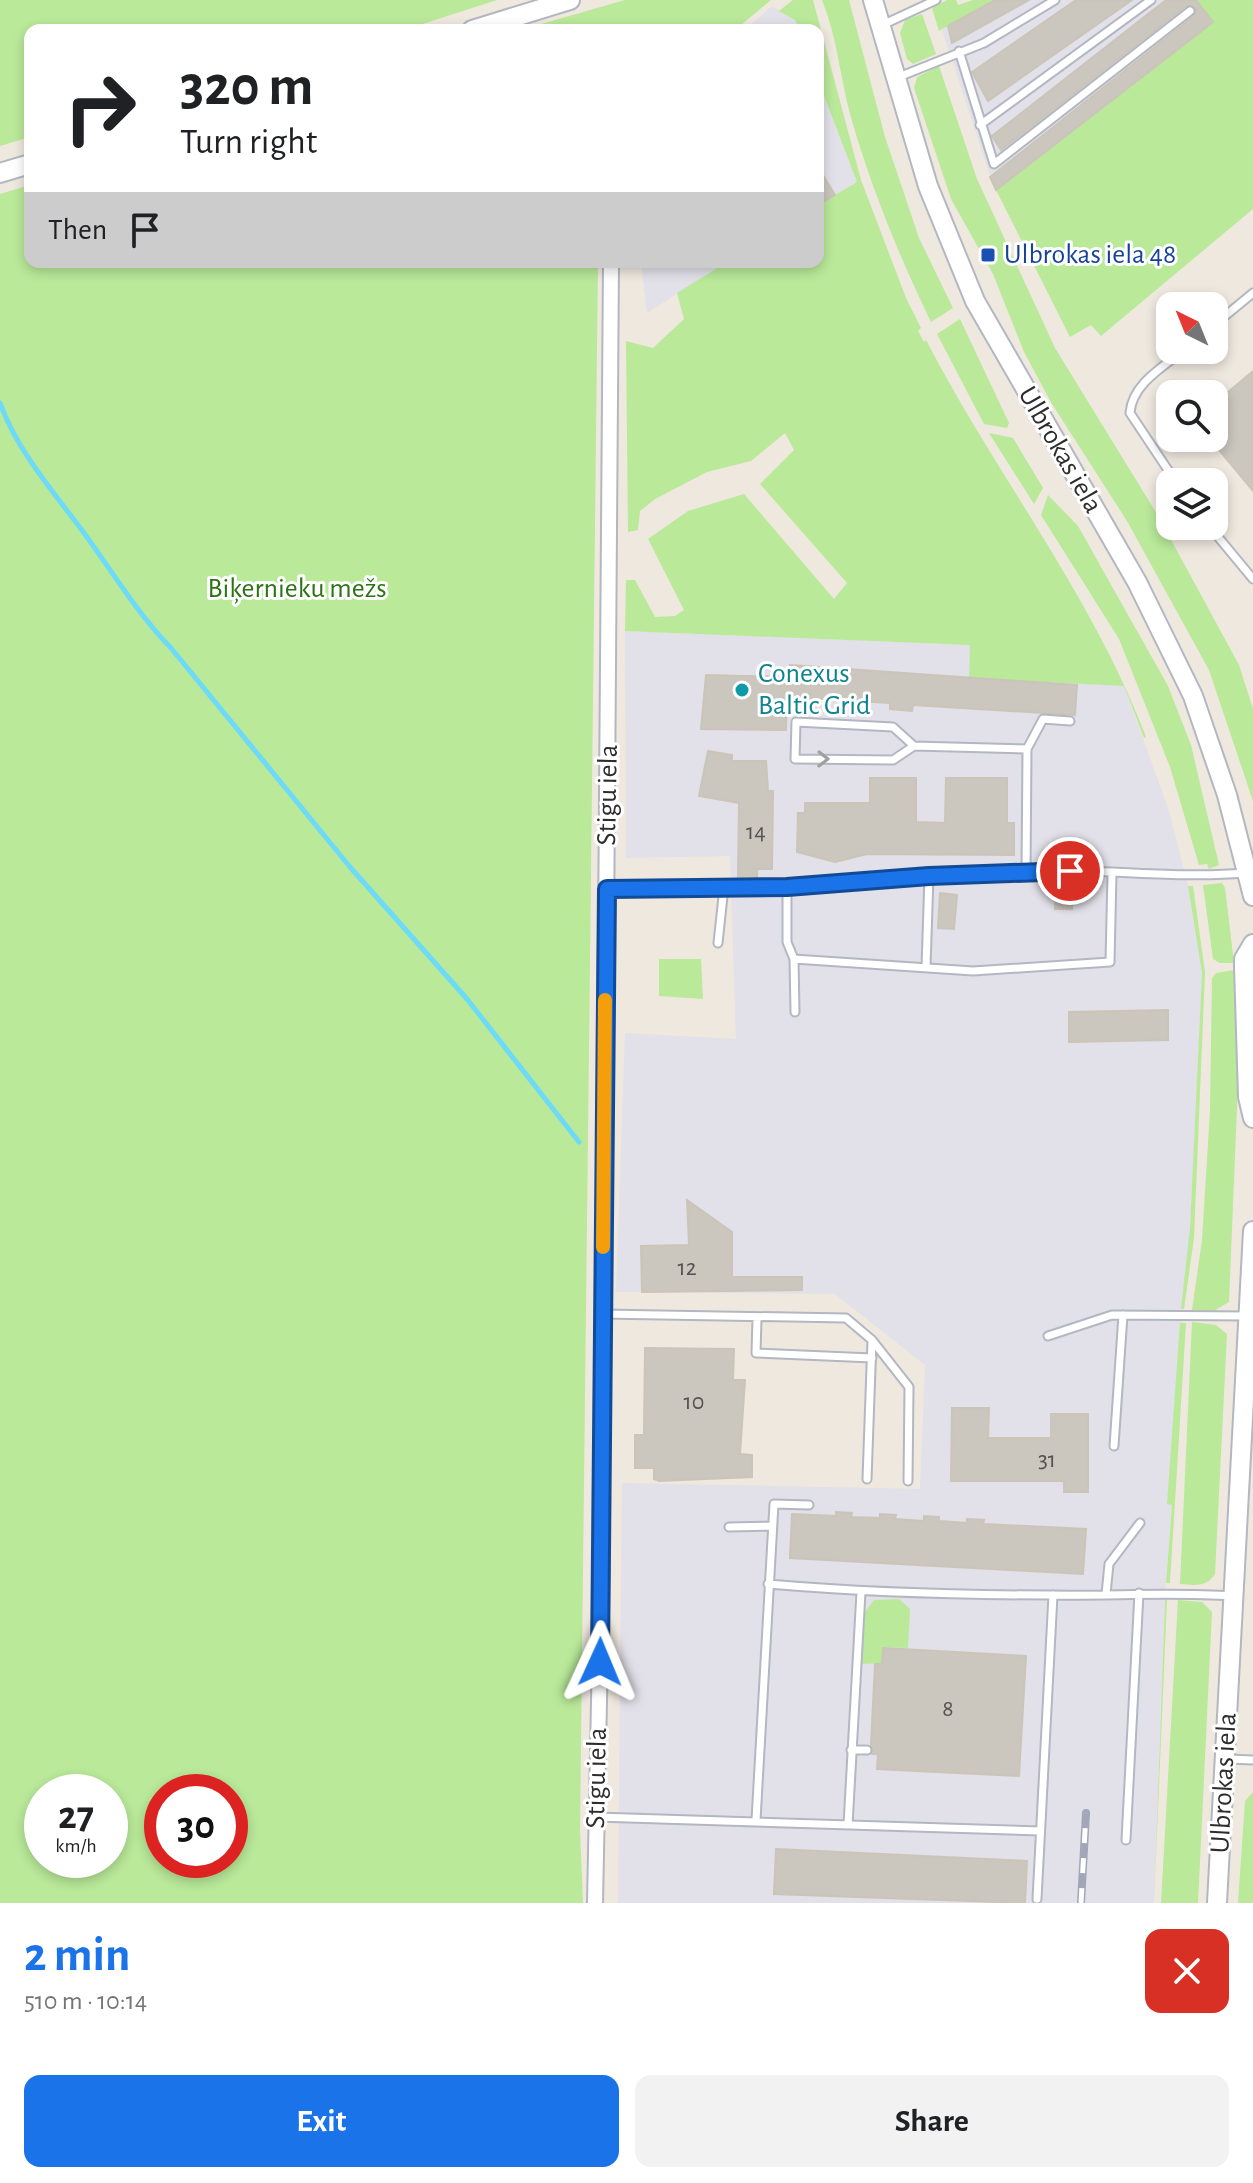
<!DOCTYPE html>
<html lang="en">
<head>
<meta charset="utf-8">
<style>
	:root { --surface:#fff; --page:#f2f2f2; --text:#202124; --muted:#757577; --accent:#1a73e8 }
	body { margin:0; font-family:"Alegreya Sans",sans-serif; background:var(--page); color:var(--text); height:100vh; display:flex; flex-direction:column; font-size:30px; white-space:nowrap }
	* { box-sizing:border-box; margin:0 }
	p { font-size:26px; color:var(--muted) }
	.icon { flex:none; width:44px; height:44px; fill:none; stroke:currentColor; stroke-width:2; stroke-linecap:round; stroke-linejoin:round }
	.map { position:relative; height:1903px; overflow:hidden }
	.drawer { display:flex; flex-direction:column; background:var(--surface); flex:1 }
	.drawer>* { flex:none }
	.hud { position:absolute; left:24px; top:24px; width:800px; height:244px; border-radius:16px; box-shadow:0 4px 12px #0003; background:#fff; color:var(--text); overflow:hidden }
	.needle { width:52px; rotate:317deg }
	.tools { position:absolute; left:1156px; top:292px; display:grid; gap:16px }
	.tools a { display:grid; place-items:center; width:72px; height:72px; border-radius:16px; background:var(--surface); box-shadow:0 4px 12px #0003; font-size:40px }
	.speed { position:absolute; left:24px; top:1774px; display:flex; gap:16px; font-size:40px; font-weight:700; text-align:center }
	.speed>* { display:grid; place-content:center; width:104px; height:104px; border-radius:50%; background:var(--surface); box-shadow:0 4px 12px #0003; line-height:1 }
	.speed small { font-size:20px; font-weight:400 }
	.speed .limit { border:12px solid #d22; background:#fff; color:#111 }
	.pin { position:absolute; display:grid; place-items:center; width:68px; height:68px; color:#fff; margin:-34px; border:4px solid #fff; border-radius:50%; box-shadow:0 2px 8px #0007 }
	.me { position:absolute; width:88px; margin:-44px; rotate:1deg; stroke-linejoin:round; filter:drop-shadow(0 0 6px #0008) }
	.turn { display:flex; align-items:center; gap:28px; height:168px; padding:0 24px; font-size:36px }
	.turn .icon { width:104px; height:104px; stroke-width:2.5 }
	.turn b { display:block; font-size:56px; line-height:68px }
	.then { display:flex; align-items:center; height:76px; padding:0 24px; background:#0003; gap:16px; font-size:30px }
	.round { display:grid; place-items:center; flex:none; width:84px; height:84px; border-radius:16px; background:var(--page) }
	.summary { display:flex; align-items:center; justify-content:space-between; height:136px; padding:0 24px }
	h1 { font-size:48px; font-weight:600; line-height:60px; color:var(--accent) }
	.button { display:flex; gap:16px; margin-top:auto; padding:16px 24px }
	.button a { flex:1; height:92px; border-radius:16px; background:var(--accent); color:#fff; font-size:32px; font-weight:600; line-height:92px; text-align:center }
	.button a+a { background:var(--page); color:var(--text) }
	.map>svg:first-child { display:block }
</style>
</head>
<body>
<div class="map">
<svg width="1253" height="1903" viewBox="0 0 1253 1903">
	<rect width="100%" height="100%" fill="#efe8df"/>
	<path fill="#e2e0e8" d="M995 0H1195L1213 22 995 190 942 30Z
		M772 6 795 20 799 30H745Z
		M818 80 857 182 818 205Z
		M641 262H727L647 313Z
		M625 631 970 645 969 677 1124 686 1169 811 1188 886 1202 973 1190 1228 1167 1504H1172L1165 1592 1154 1903H618L622 1483 920 1489 925 1365 835 1294 616 1292 625 1033 736 1039 730 856 626 858Z"/>
	<path fill="#b9e999" fill-rule="evenodd" d="M0 0H497L404 30H30V137L0 146Z
		M625 0H771L735 30H520Z
		M793 0H813L861 180 906 298 921 328 918 331 924 342 926 340C996 475 1092 595 1146 737L1144 738 1124 686 969 678 970 645 625 631 626 580H635L655 617 675 616 684 610 648 539 688 511 744 494 834 599 847 583 760 484 794 450 785 433 751 461 707 472 655 499 640 511 638 530 628 532 626 341 653 348 684 319 677 293 727 262H818V205L857 182 818 80V30H799L795 20 779 11Z
		M822 0H849L885 137 919 238 953 308 931 322C899 256 870 185 850 114 840 76 837 37 822 0Z
		M947 0H956L958 5 973 0H995L939 31 932 8Z
		M1195 0H1253V209L1101 336 1091 325 1070 337 996 190 1212 23Z
		M922 14 936 54 913 64 907 59 900 33 905 20Z
		M939 66 977 179 1055 348 1157 514 1239 665 1253 709V801L1209 670 1127 521 1052 404 1024 352 993 274 951 199 914 88 917 77Z
		M30 185V262H598L580 1831 583 1903H0V194ZM110 1792V1860H42V1792ZM162 1792H230V1860H162Z
		M960 319 1009 423 1007 428 984 424 937 334Z
		M989 433 1013 438 1043 488 1034 504Z
		M1048 495 1078 526 1168 686 1191 745 1219 865 1209 869 1207 864 1199 865 1170 767 1119 639 1041 515Z
		M1222 883 1225 888 1234 963H1220L1213 959 1203 885Z
		M1188 886H1193L1205 972 1194 1238 1184 1309H1181L1190 1228 1202 973Z
		M659 959H701L703 999 659 996Z
		M1234 970 1239 1059 1229 1302 1214 1311 1192 1310 1202 1240 1210 1111 1212 978 1216 973Z
		M1192 1322 1216 1325 1227 1334 1215 1574C1206 1588 1194 1585 1180 1584Z
		M1180 1323H1186L1170 1583H1166L1172 1505 1167 1504Z
		M899 1599 910 1609 908 1648 883 1647 882 1663 862 1664 865 1612 874 1600Z
		M1165 1600H1167L1154 1903Z
		M1178 1600 1202 1602 1212 1612 1198 1903H1161Z
		M1253 1792V1903H1238L1245 1801Z"/>
	<g fill="none" stroke-linecap="round" stroke-linejoin="round">
		<path stroke="#6ddaf7" stroke-width="5" d="M0 403C17 450 51 489 81 529 111 569 135 611 171 648L350 867 467 999 579 1142"/>
	</g>
	<path fill="#cbc6be" stroke="#cbc4b8" stroke-width="2" d="M995 0H1029L952 43 948 26Z
		M1076 0H1132L988 101 972 72Z
		M1166 0H1196L1213 22 996 190 990 177 1194 16 1196 8 1186 6 1001 150 992 136Z
		M818 167 835 195 818 205Z
		M1253 371V491L1214 444V404Z
		M790 665 1077 685 1075 715 913 705 912 711 890 709V703L787 697 786 730 701 729 706 675 789 677Z
		M708 751 732 755V761H766L768 791H773L772 869H757V880L738 879 739 803 699 796Z
		M870 778H916V822L945 823 946 778H1007V823H1014V855L867 854 835 862 797 852 798 813H805V803H870Z
		M1056 881 1073 882 1072 909H1055Z
		M940 893 957 895 954 929 938 928Z
		M1168 1010V1040L1069 1042V1012Z
		M687 1200 732 1232V1277H802V1290L642 1292 641 1246 689 1245Z
		M645 1348 734 1349 733 1380H745L740 1454 752 1455V1477L659 1481 654 1479V1468H635V1435H644Z
		M952 1408H989L988 1438H1051V1414H1088V1492H1064V1481H951Z
		M836 1512 852 1513 851 1517 880 1518V1514L896 1515 895 1519 924 1521V1516L939 1517V1521L967 1523V1519L984 1520 983 1524 1086 1529 1083 1574 790 1558 792 1514 836 1516Z
		M883 1648 1026 1656 1019 1776 877 1769 878 1754H872L871 1745 875 1664H882Z
		M776 1849 1027 1861 1025 1903 774 1894Z"/>
	<g fill="none" stroke-linecap="round" stroke-linejoin="round">
		<g stroke="#b3b7c1" stroke-width="11">
			<path id="lane" d="M880 26 936 0
				M959 51 994 164 1190 11
				M896 78 984 43 1055 0
				M980 125 1151 0
				M1214 325 1253 293
				M1176 482 1130 413C1132 384 1163 367 1184 350
				M1209 526 1253 579
				M914 746 893 727 796 722 795 759 893 760 914 746 1027 749 1026 873
				M1027 749 1043 719 1070 721
				M724 887C839 886 953 872 1068 871 1127 871 1186 878 1245 873
				M787 887V942L794 959 795 1012
				M607 889 724 887 718 943
				M794 959 973 971 1110 962 1112 873
				M926 967 929 876
				M602 1314 846 1318 872 1340 909 1387 908 1481
				M757 1319 756 1353 872 1358
				M1048 1336 1112 1315 1248 1316
				M1114 1446 1123 1315
				M867 1479 872 1340
				M729 1527 772 1526
				M768 1584C862 1592 956 1595 1050 1595 1111 1596 1172 1592 1233 1596
				M1106 1594 1109 1564 1140 1523
				M851 1750H867
				M1228 1759 1253 1760
				M596 1817 1040 1831
				M756 1820 774 1504 809 1505
				M848 1825 861 1592
				M1126 1840 1139 1593
				M1037 1899 1053 1595"/>
		</g>
		<g stroke="#b3b7c1" stroke-width="18">
			<path id="street" d="M595 1903 601 1601 611 262"/>
		</g>
		<g stroke="#b3b7c1" stroke-width="22">
			<path id="secondary" d="M873 0 928 186 975 301 1137 582 1193 696 1227 795 1253 896
				M472 30 570 0
				M0 173 30 164
				M1253 944 1244 959V966L1248 1097 1253 1118
				M1217 1903 1253 1231"/>
		</g>
		<use href="#lane" stroke="#fff" stroke-width="7"/>
		<use href="#street" stroke="#fff" stroke-width="14"/>
		<use href="#secondary" stroke="#fff" stroke-width="18"/>
		<g stroke="#a1a6b9" stroke-width="8">
			<path id="rail" d="M1081 1903 1086 1813"/>
		</g>
		<use href="#rail" stroke="#fff" stroke-width="5" stroke-dasharray="15" stroke-linecap="butt"/>
	</g>
	<defs><path id="oneway-chevron" d="M-2-3.5L2.5 0L-2 3.5" fill="none" stroke-width="1.6" stroke-linecap="round" stroke-linejoin="round" transform="scale(2)"/></defs>
	<use stroke="#a0a0a0" href="#oneway-chevron" transform="translate(823 759) rotate(1)"/>
	<g fill="none" stroke-linecap="round" stroke-linejoin="round">
		<g stroke="#114b97" stroke-width="20">
			<path id="route" d="M600 1662 607 889 787 887 929 876 1070 871"/>
		</g>
		<use href="#route" stroke="#1a73e8" stroke-width="14"/>
		<path stroke="#f59e0b" stroke-width="14" d="M603 1247 605 1000"/>
	</g>
	<rect fill="#1a4fb4" stroke="#fff" stroke-width="3" x="980" y="247" width="16" height="16" rx="4"/>
	<circle fill="#0f9aa8" stroke="#fff" stroke-width="3" cx="742" cy="690" r="8"/>
	<g text-anchor="middle" dominant-baseline="central" stroke-width="6" stroke-linejoin="round" paint-order="stroke">
		<g font-size="24" fill="#545351">
			<text x="756" y="832">14</text>
			<text x="687" y="1268">12</text>
			<text x="694" y="1402">10</text>
			<text x="1047" y="1460">31</text>
			<text x="948" y="1709">8</text>
		</g>
		<g font-size="28" fill="#164399" stroke="#fff" text-anchor="start">
			<text x="1004" y="255">Ulbrokas iela 48</text>
		</g>
		<g font-size="28" fill="#2d2d2d" stroke="#fff">
			<text transform="translate(1060 450) rotate(60)">Ulbrokas iela</text>
			<text transform="translate(608 795) rotate(-89)">Stigu iela</text>
			<text transform="translate(597 1778) rotate(-89)">Stigu iela</text>
			<text transform="translate(1224 1783) rotate(-87)">Ulbrokas iela</text>
		</g>
		<g font-size="28" fill="#2e7216" stroke="#fff">
			<text x="297" y="589">Biķernieku mežs</text>
		</g>
		<g font-size="28" fill="#0d838f" stroke="#fff" text-anchor="start">
			<text x="758" y="674">Conexus<tspan x="758" dy="32">Baltic Grid</tspan></text>
		</g>
	</g>
</svg>
<div class="tools">
<a><svg class="needle" viewBox="-14 -14 28 28"><path d="M0-13l5 13h-10z" fill="#e53935"/><path d="M0 13l5-13h-10z" fill="#757577"/></svg></a>
<a><svg class="icon" aria-label="search" viewBox="0 0 24 24"><circle cx="10" cy="10" r="6"/><path d="M15 15l6 6"/></svg></a>
<a><svg class="icon" aria-label="layers" viewBox="0 0 24 24"><path d="M12 4l9 5-9 5-9-5zM3 14l9 5 9-5"/></svg></a>
</div>
<div class="speed"><div>27<small>km/h</small></div><div class="limit">30</div></div>
<div class="pin" style="left:1070px;top:871px;background:#d93025"><svg class="icon" aria-label="arrive" viewBox="0 0 24 24"><path d="M6 21V4h12l-3 4 3 4H6"/></svg></div>
<svg class="me" style="left:600px;top:1662px" viewBox="-20 -20 40 40"><path d="M0-17L14 15 0 8-14 15z" fill="#1a73e8" stroke="#fff" stroke-width="4"/></svg>
<div class="hud">
<div class="turn"><svg class="icon" aria-label="right" viewBox="0 0 24 24"><path d="M7 20v-9h11M14 6l5 5-5 5"/></svg><div><b>320 m</b>Turn right</div></div>
<div class="then">Then<svg class="icon" aria-label="arrive" viewBox="0 0 24 24"><path d="M6 21V4h12l-3 4 3 4H6"/></svg></div>
</div>
</div>
<section class="drawer">
<div class="summary"><div><h1>2 min</h1><p>510 m · 10:14</p></div><a class="round" style="background:#d93025;color:#fff"><svg class="icon" aria-label="close" viewBox="0 0 24 24"><path d="M6 6l12 12M18 6L6 18"/></svg></a></div>
<div class="button"><a>Exit</a><a>Share</a></div>
</section>
</body>
</html>
